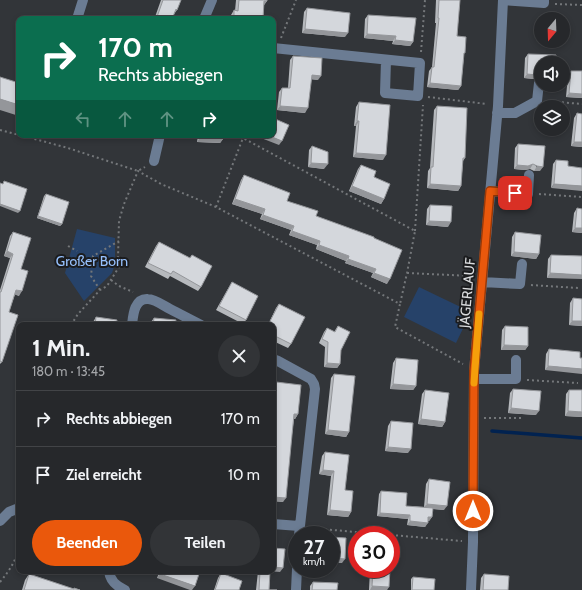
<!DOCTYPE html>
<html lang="de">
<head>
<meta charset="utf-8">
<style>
	:root { --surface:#26282b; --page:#323437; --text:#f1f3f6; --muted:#a4a6a9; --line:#424447; --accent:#ea580c }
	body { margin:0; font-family:Cabin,sans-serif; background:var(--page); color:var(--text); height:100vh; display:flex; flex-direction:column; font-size:15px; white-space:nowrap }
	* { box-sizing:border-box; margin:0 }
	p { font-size:13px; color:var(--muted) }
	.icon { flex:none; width:22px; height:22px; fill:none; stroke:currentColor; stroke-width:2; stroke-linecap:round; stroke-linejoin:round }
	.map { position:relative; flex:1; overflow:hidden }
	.drawer { position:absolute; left:16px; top:322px; width:260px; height:252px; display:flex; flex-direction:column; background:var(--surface); border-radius:8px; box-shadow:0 2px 6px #0003,0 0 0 1px var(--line) }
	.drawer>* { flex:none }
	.hud { position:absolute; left:16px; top:16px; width:260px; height:122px; border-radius:8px; box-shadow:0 2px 6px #0003,0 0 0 1px var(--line); background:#0b6e4f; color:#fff; overflow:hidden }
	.needle { width:26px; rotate:199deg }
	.fabs { position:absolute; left:534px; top:12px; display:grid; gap:8px }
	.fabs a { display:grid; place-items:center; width:36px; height:36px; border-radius:50%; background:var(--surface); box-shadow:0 2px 6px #0003,0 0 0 1px var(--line); font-size:20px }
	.speed { position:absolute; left:288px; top:526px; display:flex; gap:8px; font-size:20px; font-weight:700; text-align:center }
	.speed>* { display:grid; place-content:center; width:52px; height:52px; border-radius:50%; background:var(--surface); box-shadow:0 2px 6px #0003,0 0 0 1px var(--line); line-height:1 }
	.speed small { font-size:10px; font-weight:400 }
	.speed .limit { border:6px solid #d22; background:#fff; color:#111 }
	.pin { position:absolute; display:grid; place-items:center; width:34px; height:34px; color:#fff; margin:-17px; border-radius:8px; box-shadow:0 2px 6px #0006 }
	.me { position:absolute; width:44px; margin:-22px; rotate:0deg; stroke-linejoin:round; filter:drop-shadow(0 0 3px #0008) }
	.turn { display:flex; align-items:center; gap:14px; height:84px; padding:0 16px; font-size:18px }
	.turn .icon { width:52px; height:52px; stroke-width:2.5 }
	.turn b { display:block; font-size:28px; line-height:34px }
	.lanes { display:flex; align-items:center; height:38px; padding:0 16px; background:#0003; justify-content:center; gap:20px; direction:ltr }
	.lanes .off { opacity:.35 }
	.round { display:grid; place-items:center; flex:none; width:42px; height:42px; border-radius:21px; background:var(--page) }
	.summary { display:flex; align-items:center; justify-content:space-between; height:68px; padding:0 16px }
	h1 { font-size:24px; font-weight:800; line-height:30px }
	.button { display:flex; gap:8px; margin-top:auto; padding:8px 16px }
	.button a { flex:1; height:46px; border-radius:24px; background:var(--accent); color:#fff; font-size:16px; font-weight:800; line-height:46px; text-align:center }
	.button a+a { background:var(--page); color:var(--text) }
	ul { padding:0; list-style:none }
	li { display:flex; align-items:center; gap:12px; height:56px; padding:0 16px; border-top:1px solid var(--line) }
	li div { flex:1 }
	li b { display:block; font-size:15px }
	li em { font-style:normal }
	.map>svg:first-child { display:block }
</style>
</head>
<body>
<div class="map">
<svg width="582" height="590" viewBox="0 0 582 590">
	<rect width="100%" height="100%" fill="#323539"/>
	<path fill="#264269" d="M77 229 115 238V264L112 273 84 301 65 273Z
		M419 287 471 312 456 343 404 317Z"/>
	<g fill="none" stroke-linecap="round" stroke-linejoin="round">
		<path stroke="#012250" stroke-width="3.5" d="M492 431 582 438"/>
		<path stroke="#74777a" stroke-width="2" stroke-dasharray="2 3" stroke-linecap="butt" d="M555 4 582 5
			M281 38 296 0
			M421 52 425 0
			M428 97 487 104
			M547 101 582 104
			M0 130 19 135
			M20 135 68 148 138 171 145 167
			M244 135 243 138 415 231 407 273 400 304
			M539 194 582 197
			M216 207 243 138
			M415 231 423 105
			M68 246 77 251
			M407 273 472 276
			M111 280 119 286 133 292
			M531 285 578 288
			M100 290 91 276 93 256 119 241
			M71 325 78 314 100 290 107 286 119 267 118 258 119 221 124 204 138 171 161 184 216 207 400 304 395 327 463 364
			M527 380 578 383
			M484 418H521
			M17 497 19 487
			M310 528 390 535
			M391 535 462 541
			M0 582C10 570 16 561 19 546"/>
		<path stroke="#6b7c93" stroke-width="10" d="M503 0 544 3V0
			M77 19 83 0
			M204 19 212 0
			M273 48 420 63 418 96 385 93 386 60
			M497 113H515L537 101 539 83
			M154 161 160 135
			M490 191 528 194 529 175
			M482 282 520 284 522 264
			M132 325C133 316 134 298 148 299 155 299 164 306 170 309 180 314 191 320 201 325
			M273 359 278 361 311 379 314 384 315 389 299 535
			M474 379H516V360
			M0 521 9 512 19 508
			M273 524 299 526
			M109 571C110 581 116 586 125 590
			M296 590 297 569
			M471 590 473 542 474 371 498 106 503 0"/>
	</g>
	<path fill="#b6b9bd" d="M161 0H181L177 10 174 14 172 19H151L153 16 155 17Z
		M236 0H267V1L264 5 263 19H231V15L234 10 235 11Z
		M436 0H460L457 36 464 55 461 86 458 90 427 87 429 71 432 67 436 23H435Z
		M307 8 345 37 302 33 304 12Z
		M368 15 413 42 410 46 392 44 393 41 364 38 365 19Z
		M528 54 539 77H536L534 79 524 78 525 58Z
		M293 56 318 80 311 79 305 113 277 110 279 92 282 88H288L290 60Z
		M571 71H582V98L566 97 568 75Z
		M359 102 383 160 353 157 356 126H354L356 107Z
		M437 106 465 158 463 161 461 186 458 191 427 188 428 171 430 168 434 110Z
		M577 113 582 147 571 146 574 118Z
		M198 135H223V139L220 143 197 142Z
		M518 144 540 171H534L530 169 525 170 514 169 515 148Z
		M312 146 324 169 308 167 309 150Z
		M556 160 568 166 551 188 553 164Z
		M361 165 374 177 384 199 381 204 349 191 358 169Z
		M244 175 287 201 316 216 374 238 387 284 371 277 373 273 345 263 346 261 316 249 317 245 289 235 291 230 260 219 262 214 232 204 241 180Z
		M46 194 62 224 60 226 37 218 44 196Z
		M430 205 448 227 426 225 427 209Z
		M577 208 582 233 572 232 574 213Z
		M13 232 21 269 19 296 15 294 9 312 2 362 0 364V290L10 258 4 256 10 236Z
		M515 232 539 254 536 259 511 256 512 237Z
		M159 242 190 258 192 255 201 287 198 291 170 276 168 279 145 267 156 246Z
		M551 255 582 256 547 278 548 259Z
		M232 282 246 320 243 324 216 310 229 287Z
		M573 298 582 299V326L569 325 570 303Z
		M279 304 291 344 288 348 273 341V325H268L276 308Z
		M96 317 116 325H92L93 322Z
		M154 318 175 325H150L151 322Z
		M338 326 341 350 340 364 337 368 324 367 325 347 319 343 324 332 327 328 334 332Z
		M505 326 528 346 525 350H501L502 330Z
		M549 349 580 358 545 370 546 354Z
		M396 358 416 386 413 390 390 389 393 363Z
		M334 374 349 432 346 437 325 434 331 378Z
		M276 382 298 414 295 419H294L283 502 273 501V387Z
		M513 389 536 415 508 413 510 393Z
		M425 390 445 422 442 427 418 424 422 394Z
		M569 390 582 417 565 416 566 394Z
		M391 421 408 453 385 451 388 426Z
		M325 452 351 512 348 517 327 515 331 476 319 474 322 456Z
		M429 479 444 510 433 509 432 517 429 521H428L425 527 407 525 408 519 377 516 379 494 381 491 406 506 424 507 426 484Z
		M370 569H390L387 590H369Z
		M145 571H200L157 578 159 573Z
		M258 571H273L280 572 270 571 269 590H277H256Z
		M221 573 239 590H214L218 578Z
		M29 574 73 589 74 588 80 590H22L25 580Z
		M484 574 508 590H480L481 578Z
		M413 577 434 590H411V579Z
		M313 582 337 590H310V586Z"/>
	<path fill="#94969a" d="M264 1H267L264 5H261Z
		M305 29 348 33 345 37 302 33Z
		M367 34 396 36 393 41 364 38Z
		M395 40 413 42 410 46 392 44Z
		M541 72V77H536L534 79 524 78 527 74Z
		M312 75 321 76 318 80 309 79Z
		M430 83 461 86 458 90 427 87Z
		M569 93 582 94V98L566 97Z
		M0 99 19 105V116L0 110Z
		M280 106 308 108 305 113 277 110Z
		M357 121H359L356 126H354Z
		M81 135H89L87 137Z
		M263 135H267L282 141 279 145 261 138Z
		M200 138 223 139 220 143 197 142Z
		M574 142H582V147L571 146Z
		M356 153 386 155 383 160 353 157Z
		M311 163 328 164 324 169 308 167Z
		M533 164 530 169 525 170 514 169 517 165Z
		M537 166 543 167 540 171H534Z
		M430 184 461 186 458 191 427 188Z
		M554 184 582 186V191L551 188Z
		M352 186 384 199 381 204 349 191Z
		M235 199 265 209 262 214 232 204Z
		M0 204 20 211 18 213 0 206Z
		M263 215 294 226 291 230 260 219Z
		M38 216 62 224 60 226 37 218Z
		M429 221 451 222 448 227 426 225Z
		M575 228H582V233L572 232Z
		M292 231 320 241 317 245 289 235Z
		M319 245 349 256 346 261 316 249Z
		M7 251 13 254 10 258 4 256Z
		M514 252 539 254 536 259 511 256Z
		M348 259 376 269 373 273 345 263Z
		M374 273 390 279 387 284 371 277Z
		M550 273 582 275V279L547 278Z
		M16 290 22 291 19 296 13 294Z
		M572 321H582V326L569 325Z
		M504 345 528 346 525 350H501Z
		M327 363 340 364 337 368 324 367Z
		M548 366 582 369V374L545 370Z
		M393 384 416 386 413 390 390 389Z
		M511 408 539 411 536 415 508 413Z
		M568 411 582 412V417L565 416Z
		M294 414H298L295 419 291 418Z
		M421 419 445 422 442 427 418 424Z
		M328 430 349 432 346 437 325 434Z
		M388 447 411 449 408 453 385 451Z
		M323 470 334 471 331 476 319 474Z
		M273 497 286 498 283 502 273 501Z
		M427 504 447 506 444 510 423 508Z
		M330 510 351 512 348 517 327 515Z
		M380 513 410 515 408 519 377 516Z
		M428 517H432L429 521H426Z
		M410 521 428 523 425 527 407 525Z
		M331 558 345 559 342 563H331Z
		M273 567 283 568 280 572 270 571H273Z
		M145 571H160L159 573Z
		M160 574 195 586 192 590H190L157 578Z
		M372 586 389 587 387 590H370Z"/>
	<path fill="#d4d7dc" stroke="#94969a" d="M163 0H181L177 10 176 9 172 19H152L153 16 157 17Z
		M239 0H267V1H264L263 19H234V10L238 11Z
		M439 0H460L457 36 466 37 465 53H464L461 86 430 83 432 67H434L439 18H438Z
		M307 8 350 13 348 33 305 29Z
		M368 15 416 18 413 42 395 40 396 36 367 34Z
		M48 16 59 19H47Z
		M528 54 556 55V63H541V72L539 73 537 75 527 74Z
		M293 56 322 58 321 76 312 75 308 108 280 106 282 88H290Z
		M571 71H582V94L569 93Z
		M0 77 19 83V105L0 99Z
		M359 102 390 105 386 155 356 153 359 121H357Z
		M437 106 467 108 465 158H463L461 186 430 184 431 167H433Z
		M577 113 582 114V142H574Z
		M273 118 289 125 282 141 267 135H273Z
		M201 135H223V139L200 138Z
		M518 144 545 146 543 167 537 166 533 164 528 166 517 165Z
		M312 146 328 152V164L311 163Z
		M556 160 568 161V166L582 168V186L554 184Z
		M361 165 376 171 374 177 390 184 384 199 352 186Z
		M244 175 290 193 287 201 318 211 316 216 374 237V238L402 250 390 279 374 273 376 269 348 259 349 256 319 245 320 241 292 231 294 226 263 215 265 209 235 199Z
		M4 181 27 189 20 211 0 204V183L3 184Z
		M46 194 69 202 62 224 38 216Z
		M430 205 452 206 451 222 429 221Z
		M577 208 582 209V228H575Z
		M13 232 31 238 21 269 28 271 22 291 16 290 9 312 18 315 2 362 0 361V292H1L13 254 7 251Z
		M515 232 541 235 539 254 514 252Z
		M159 242 190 258 192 255 212 266 201 287 173 271 171 274 148 263Z
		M551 255 582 256V275L550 273Z
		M232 282 258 296 246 320 219 306Z
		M573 298 582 299V321H572Z
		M279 304 305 317 291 344 273 335V325H268Z
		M96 317 117 320 116 325H95Z
		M154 318 176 320 175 325H153Z
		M338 326 350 332 341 350 340 364 327 363 328 342 322 339 327 328 335 332Z
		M505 326 528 327V346L504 345Z
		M549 349 580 352V358H582V369L548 366Z
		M396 358 418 360 416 386 393 384Z
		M334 374 355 376 349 432 328 430Z
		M276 382 301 385 298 414H294L286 498 273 497V393H275Z
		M513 389 541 391 539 411 511 408Z
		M425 390 449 393 445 422 421 419Z
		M569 390H582V412L568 411Z
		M391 421 413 423 411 449 388 447Z
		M325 452 349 455 345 490 353 491 351 512 330 510 334 471 323 470Z
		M429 479 450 482 447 506 427 504Z
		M381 491 407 493 406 506 433 508 432 517H428V523L410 521V515L380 513Z
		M331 537 346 538 345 559 331 558Z
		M273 548 285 549 283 568 273 567Z
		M373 569H390L389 587 372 586Z
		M161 571H200L195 586 160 574Z
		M260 571H270L269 590H277H259Z
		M221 573 242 581 239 590H215Z
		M29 574 74 589V588L80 590H24Z
		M484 574 509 576 508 590H483Z
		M413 577 435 579 434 590H412Z
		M313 582 338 583 337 590H312Z"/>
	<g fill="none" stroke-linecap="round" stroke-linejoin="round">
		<g stroke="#983908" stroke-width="10">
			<path id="route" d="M473 511 474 371 490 191 515 193"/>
		</g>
		<use href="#route" stroke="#ea580c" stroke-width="7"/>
		<path stroke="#f59e0b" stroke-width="7" d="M474 383 479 314"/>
	</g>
	<g text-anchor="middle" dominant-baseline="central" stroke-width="4" stroke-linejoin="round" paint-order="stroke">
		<g font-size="14" fill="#97c2ff" stroke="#1b1c1e">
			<text x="92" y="261">Großer Born</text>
		</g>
		<g font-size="14" fill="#d9dbdd" stroke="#1b1c1e">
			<text transform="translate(467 293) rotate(-85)">JÄGERLAUF</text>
		</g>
	</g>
</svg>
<div class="fabs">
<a><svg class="needle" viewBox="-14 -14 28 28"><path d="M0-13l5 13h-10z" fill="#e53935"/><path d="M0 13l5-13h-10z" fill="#a4a6a9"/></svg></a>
<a><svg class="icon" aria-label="sound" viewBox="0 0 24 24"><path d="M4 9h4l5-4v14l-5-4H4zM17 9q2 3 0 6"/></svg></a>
<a><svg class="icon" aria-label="layers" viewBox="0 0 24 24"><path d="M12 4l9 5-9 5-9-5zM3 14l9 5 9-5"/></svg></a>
</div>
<div class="speed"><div>27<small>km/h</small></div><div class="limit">30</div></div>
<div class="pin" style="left:515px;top:193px;background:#d93025"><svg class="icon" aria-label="arrive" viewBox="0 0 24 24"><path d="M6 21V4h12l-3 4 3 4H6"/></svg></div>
<svg class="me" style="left:473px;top:511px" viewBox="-20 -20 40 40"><circle r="17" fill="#ea580c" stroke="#fff" stroke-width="3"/><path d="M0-11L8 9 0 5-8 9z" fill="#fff"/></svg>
<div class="hud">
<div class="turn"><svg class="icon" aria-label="right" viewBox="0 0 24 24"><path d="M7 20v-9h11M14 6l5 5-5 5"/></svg><div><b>170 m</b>Rechts abbiegen</div></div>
<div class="lanes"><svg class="icon off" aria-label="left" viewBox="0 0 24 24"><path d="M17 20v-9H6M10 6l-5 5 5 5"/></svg><svg class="icon off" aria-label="ahead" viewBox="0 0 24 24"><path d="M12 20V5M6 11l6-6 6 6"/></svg><svg class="icon off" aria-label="ahead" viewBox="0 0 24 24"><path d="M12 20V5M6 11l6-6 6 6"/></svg><svg class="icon" aria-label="right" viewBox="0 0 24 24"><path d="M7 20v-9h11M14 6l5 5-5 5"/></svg></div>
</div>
<section class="drawer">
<div class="summary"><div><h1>1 Min.</h1><p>180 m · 13:45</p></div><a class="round"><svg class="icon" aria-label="close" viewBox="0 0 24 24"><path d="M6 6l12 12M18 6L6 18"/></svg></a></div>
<ul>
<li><svg class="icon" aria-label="right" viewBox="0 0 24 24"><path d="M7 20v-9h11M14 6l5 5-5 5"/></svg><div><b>Rechts abbiegen</b></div><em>170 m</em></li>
<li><svg class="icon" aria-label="arrive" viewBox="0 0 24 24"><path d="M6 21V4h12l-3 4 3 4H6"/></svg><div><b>Ziel erreicht</b></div><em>10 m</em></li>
</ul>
<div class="button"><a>Beenden</a><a>Teilen</a></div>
</section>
</div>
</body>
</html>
